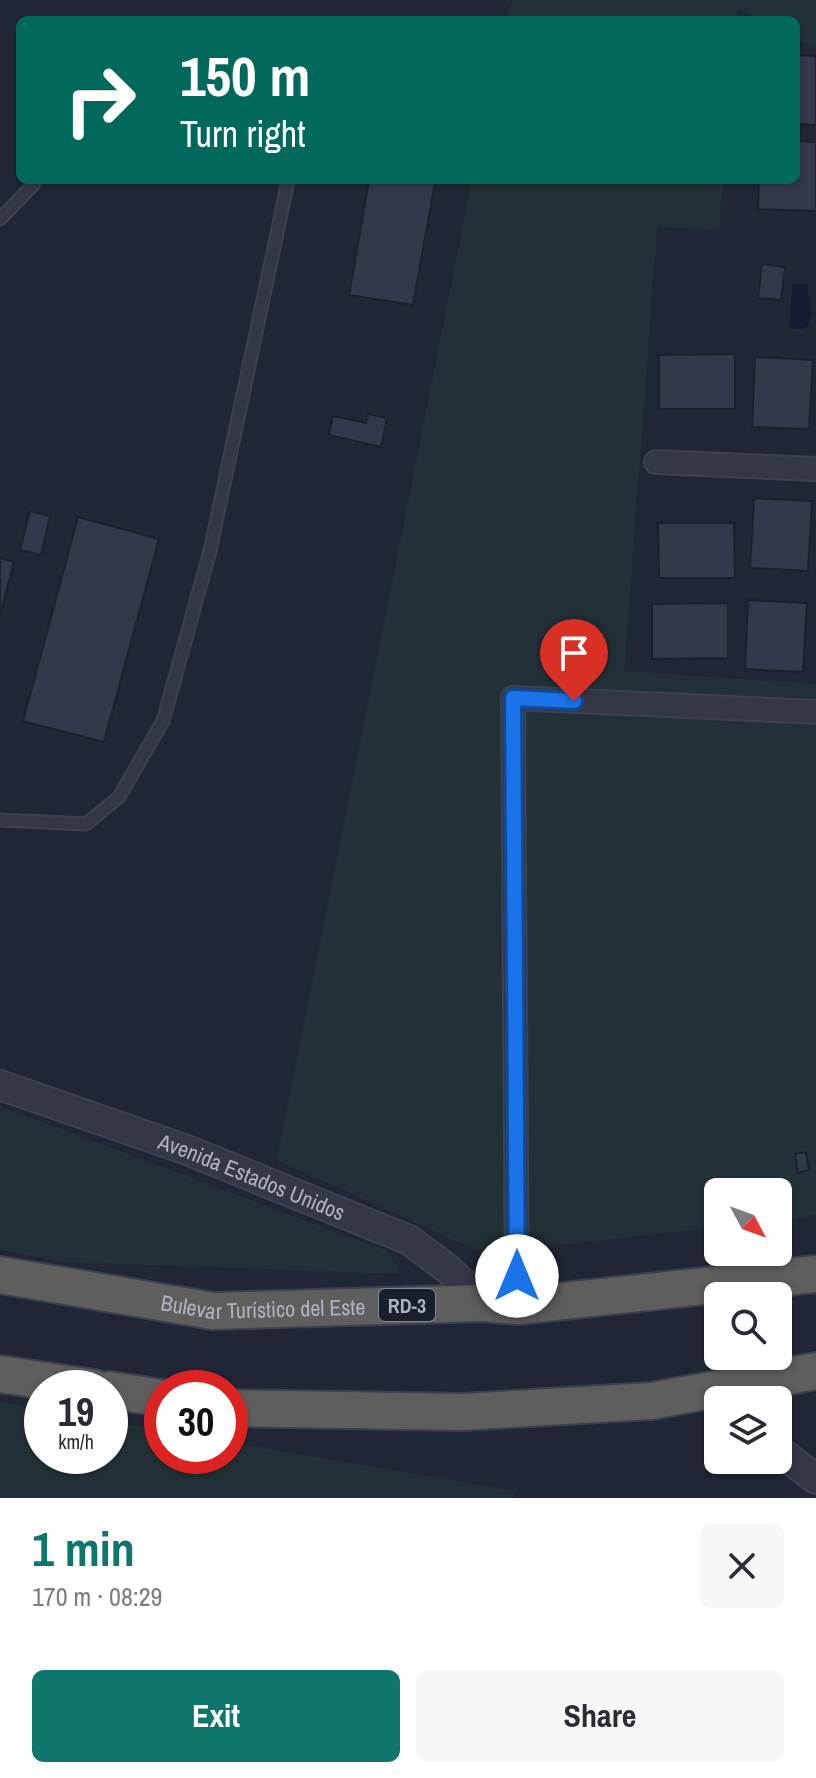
<!DOCTYPE html>
<html lang="en">
<head>
<meta charset="utf-8">
<style>
	:root { --surface:#fff; --page:#f7f7f7; --text:#2b2b33; --muted:#7c7c81; --accent:#0f766e }
	body { margin:0; font-family:"Archivo Narrow",sans-serif; background:var(--page); color:var(--text); height:100vh; display:flex; flex-direction:column; font-size:30px; white-space:nowrap }
	* { box-sizing:border-box; margin:0 }
	p { font-size:26px; color:var(--muted) }
	.icon { flex:none; width:44px; height:44px; fill:none; stroke:currentColor; stroke-width:2; stroke-linecap:round; stroke-linejoin:round }
	.map { position:relative; height:1498px; overflow:hidden }
	.drawer { display:flex; flex-direction:column; background:var(--surface); flex:1 }
	.drawer>* { flex:none }
	.banner { position:absolute; left:16px; top:16px; width:784px; height:168px; border-radius:12px; box-shadow:0 2px 6px #0004; background:#00695c; color:#fff; overflow:hidden }
	.needle { width:52px; rotate:131deg }
	.buttons { position:absolute; left:704px; top:1178px; display:grid; gap:16px }
	.buttons a { display:grid; place-items:center; width:88px; height:88px; border-radius:12px; background:var(--surface); box-shadow:0 2px 6px #0004; font-size:40px }
	.speed { position:absolute; left:24px; top:1370px; display:flex; gap:16px; font-size:40px; font-weight:700; text-align:center }
	.speed>* { display:grid; place-content:center; width:104px; height:104px; border-radius:50%; background:var(--surface); box-shadow:0 2px 6px #0004; line-height:1 }
	.speed small { font-size:20px; font-weight:400 }
	.speed .limit { border:12px solid #d22; background:#fff; color:#111 }
	.pin { position:absolute; display:grid; place-items:center; width:68px; height:68px; color:#fff; margin:-82px -34px; border-radius:50% 50% 50% 0; rotate:-45deg; box-shadow:0 0 8px #0007 }
	.pin .icon { rotate:45deg }
	.me { position:absolute; width:88px; margin:-44px; rotate:0deg; stroke-linejoin:round; filter:drop-shadow(0 0 6px #0008) }
	.turn { display:flex; align-items:center; gap:28px; height:168px; padding:0 32px; font-size:36px }
	.turn .icon { width:104px; height:104px; stroke-width:2.5 }
	.turn b { display:block; font-size:56px; line-height:68px }
	.round { display:grid; place-items:center; flex:none; width:84px; height:84px; border-radius:12px; background:var(--page) }
	.headline { display:flex; align-items:center; justify-content:space-between; height:136px; padding:0 32px }
	h1 { font-size:48px; font-weight:700; line-height:60px; color:var(--accent) }
	.cta { display:flex; gap:16px; margin-top:auto; padding:16px 32px }
	.cta a { flex:1; height:92px; border-radius:12px; background:var(--accent); color:#fff; font-size:32px; font-weight:700; line-height:92px; text-align:center }
	.cta a+a { background:var(--page); color:var(--text) }
	.map>svg:first-child { display:block }
</style>
</head>
<body>
<div class="map">
<svg width="816" height="1498" viewBox="0 0 816 1498">
	<rect width="100%" height="100%" fill="#202636"/>
	<path fill="#223137" d="M513 0H816V49L796 38V20H760L738 9 737 20H504Z
		M472 180H723L719 230 657 227 624 671 816 684V1215L778 1220V1192H718V1227L485 1254 277 1160Z
		M0 1106 387 1251 402 1274 64 1262 0 1250Z
		M0 1402 42 1409V1456H110V1421L162 1430V1456H230V1442L514 1491V1498H0Z"/>
	<path fill="#151c32" d="M792 284H807L812 313 809 325 802 329 789 328Z"/>
	<path fill="#32394c" stroke="#1b202d" stroke-width="2" d="M796 55 816 56V125L796 124Z
		M796 141 816 142V211L758 209 759 180H796Z
		M369 180 435 183 413 305 349 295Z
		M762 264 785 267 781 300 758 298Z
		M735 354V409H659V355Z
		M755 357 813 360 809 429 752 427Z
		M368 414 387 418 381 447 329 435 333 416 366 423Z
		M754 498 812 501 808 571 750 568Z
		M30 511 50 516 41 555 20 550Z
		M78 517 159 539 104 742 23 721Z
		M658 523H734L735 578H659Z
		M0 558 14 562 0 616Z
		M748 600 807 603 803 672 745 669Z
		M728 603V658L652 659V604Z
		M806 1152 809 1170 798 1173 795 1154Z"/>
	<g fill="none" stroke-linecap="round" stroke-linejoin="round">
		<g stroke="#3d4150" stroke-width="15">
			<path id="service" d="M0 219 34 184
				M0 820 86 824 119 797 163 721 210 551 288 181"/>
		</g>
		<g stroke="#3d4150" stroke-width="26">
			<path id="minor" d="M656 462 816 469
				M517 1306 513 698 816 712"/>
		</g>
		<g stroke="#3d4150" stroke-width="32">
			<g id="tertiary">
				<path id="s1" d="M0 1085 187 1150 409 1240 448 1269 483 1303"/>
				<path d="M778 1450 816 1479"/>
			</g>
		</g>
		<g stroke="#3b404e" stroke-width="40">
			<g id="trunk">
				<path id="s2" d="M0 1275 213 1311 483 1303 517 1306 816 1274"/>
				<path d="M0 1374 94 1388"/>
				<path d="M110 1390 162 1398"/>
				<path d="M230 1408 462 1412 651 1401 816 1371"/>
			</g>
		</g>
		<use href="#service" stroke="#343846" stroke-width="11"/>
		<use href="#minor" stroke="#343846" stroke-width="22"/>
		<use href="#tertiary" stroke="#343846" stroke-width="28"/>
		<use href="#trunk" stroke="#5f5e5c" stroke-width="36"/>
	</g>
	<g fill="none" stroke-linecap="round" stroke-linejoin="round">
		<g stroke="#114b97" stroke-width="20">
			<path id="route" d="M517 1276 513 698 574 701"/>
		</g>
		<use href="#route" stroke="#1a73e8" stroke-width="14"/>
	</g>
	<g text-anchor="middle" dominant-baseline="central" stroke-width="8" stroke-linejoin="round" paint-order="stroke">
		<rect fill="#191e2b" stroke="#818695" stroke-width="2" x="379" y="1289" width="56" height="32" rx="6"/>
		<g font-size="20" font-weight="bold" fill="#aeb2c3">
			<text x="407" y="1305">RD-3</text>
		</g>
		<g font-size="22" fill="#aeb2c3" stroke="#191e2b">
			<text stroke="none"><textPath href="#s1" startOffset="268">Avenida Estados Unidos</textPath></text>
			<text stroke="none"><textPath href="#s2" startOffset="266">Bulevar Turístico del Este</textPath></text>
		</g>
	</g>
</svg>
<div class="buttons">
<a><svg class="needle" viewBox="-14 -14 28 28"><path d="M0-13l5 13h-10z" fill="#e53935"/><path d="M0 13l5-13h-10z" fill="#7c7c81"/></svg></a>
<a><svg class="icon" aria-label="search" viewBox="0 0 24 24"><circle cx="10" cy="10" r="6"/><path d="M15 15l6 6"/></svg></a>
<a><svg class="icon" aria-label="layers" viewBox="0 0 24 24"><path d="M12 4l9 5-9 5-9-5zM3 14l9 5 9-5"/></svg></a>
</div>
<div class="speed"><div>19<small>km/h</small></div><div class="limit">30</div></div>
<div class="pin" style="left:574px;top:701px;background:#d93025"><svg class="icon" aria-label="arrive" viewBox="0 0 24 24"><path d="M6 21V4h12l-3 4 3 4H6"/></svg></div>
<svg class="me" style="left:517px;top:1276px" viewBox="-20 -20 40 40"><circle r="19" fill="#fff"/><path d="M0-13L10 11 0 6-10 11z" fill="#1a73e8"/></svg>
<div class="banner">
<div class="turn"><svg class="icon" aria-label="right" viewBox="0 0 24 24"><path d="M7 20v-9h11M14 6l5 5-5 5"/></svg><div><b>150 m</b>Turn right</div></div>
</div>
</div>
<section class="drawer">
<div class="headline"><div><h1>1 min</h1><p>170 m · 08:29</p></div><a class="round"><svg class="icon" aria-label="close" viewBox="0 0 24 24"><path d="M6 6l12 12M18 6L6 18"/></svg></a></div>
<div class="cta"><a>Exit</a><a>Share</a></div>
</section>
</body>
</html>
